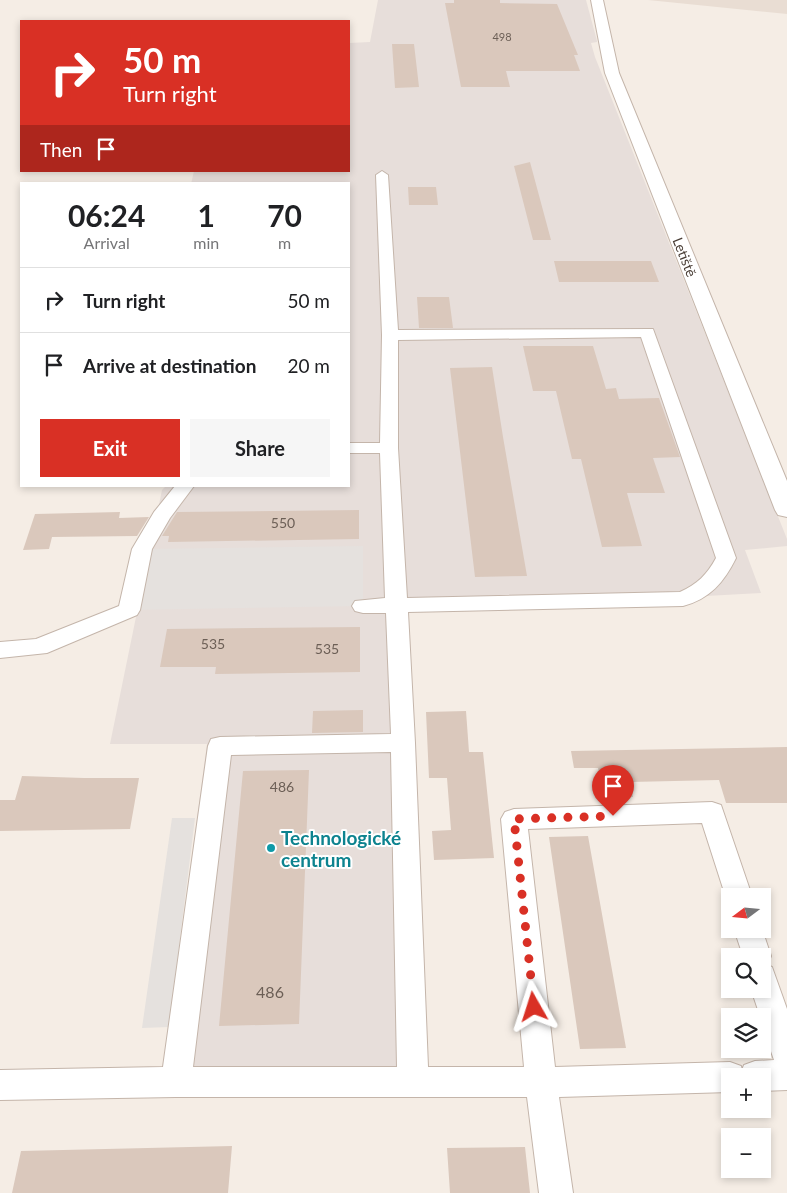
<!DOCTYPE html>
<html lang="en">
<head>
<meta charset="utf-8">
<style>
	:root { --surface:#fff; --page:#f6f6f6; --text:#202124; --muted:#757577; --line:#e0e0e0; --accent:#d93025 }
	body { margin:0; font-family:Lato,sans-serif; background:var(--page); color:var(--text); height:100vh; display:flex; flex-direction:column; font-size:19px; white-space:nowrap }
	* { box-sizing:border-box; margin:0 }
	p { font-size:16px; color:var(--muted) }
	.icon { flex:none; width:28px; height:28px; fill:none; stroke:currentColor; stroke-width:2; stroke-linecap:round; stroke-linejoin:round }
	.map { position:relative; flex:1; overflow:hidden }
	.side { position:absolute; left:20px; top:182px; width:330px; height:305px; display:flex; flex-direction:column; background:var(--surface); border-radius:0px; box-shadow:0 2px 8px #0003 }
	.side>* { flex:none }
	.top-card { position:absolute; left:20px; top:20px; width:330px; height:152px; border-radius:0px; box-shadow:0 2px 8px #0003; background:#d93025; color:#fff; overflow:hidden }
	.needle { width:32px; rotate:254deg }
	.tools { position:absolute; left:721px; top:888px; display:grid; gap:10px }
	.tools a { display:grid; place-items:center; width:50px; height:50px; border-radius:0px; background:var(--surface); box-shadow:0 2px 8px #0003; font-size:25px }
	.pin { position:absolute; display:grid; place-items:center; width:42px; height:42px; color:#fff; margin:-51px -21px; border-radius:50% 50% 50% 0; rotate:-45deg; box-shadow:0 0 5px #0007 }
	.pin .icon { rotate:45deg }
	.me { position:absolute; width:55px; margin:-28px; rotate:354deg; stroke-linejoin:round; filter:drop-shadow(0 0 4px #0008) }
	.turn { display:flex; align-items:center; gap:18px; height:105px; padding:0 20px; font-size:22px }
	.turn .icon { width:65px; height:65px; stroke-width:2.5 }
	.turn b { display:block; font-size:35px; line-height:42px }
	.then { display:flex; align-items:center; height:48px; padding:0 20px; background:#0003; gap:10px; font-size:19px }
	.eta { display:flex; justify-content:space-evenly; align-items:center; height:85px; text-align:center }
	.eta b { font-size:30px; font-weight:700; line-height:35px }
	.cta { display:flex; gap:10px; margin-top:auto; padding:10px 20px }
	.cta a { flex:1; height:58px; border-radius:0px; background:var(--accent); color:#fff; font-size:20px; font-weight:700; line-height:58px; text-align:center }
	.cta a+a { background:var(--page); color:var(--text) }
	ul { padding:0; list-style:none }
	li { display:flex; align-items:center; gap:15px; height:65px; padding:0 20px; border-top:1px solid var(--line) }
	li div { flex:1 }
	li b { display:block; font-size:19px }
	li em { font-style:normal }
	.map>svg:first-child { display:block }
</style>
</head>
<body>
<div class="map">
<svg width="787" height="1193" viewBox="0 0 787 1193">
	<rect width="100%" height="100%" fill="#f5ede5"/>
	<path fill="#e9ddd3" d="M648 0H787V14Z"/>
	<path fill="#e7deda" d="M378 0H586L597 41V42L591 43 595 57 787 539V546L745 550 761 593 395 613 403 1069 163 1071 207 744H110L162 490 166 486H349V184H191L194 171H349V43L370 42Z"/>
	<path fill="#e5e1de" d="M363 546V606L129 610 142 549Z
		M172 818H195L169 1027 142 1028Z"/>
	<path fill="#dac8bc" d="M454 0H500V3L557 4 578 55H574L580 71H506L510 87H461L445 3H454Z
		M392 44H414L419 87 395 88Z
		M530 162 551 240H533L514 166Z
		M408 187H436L438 205H409Z
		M554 261H651L659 282H559Z
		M417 297H449L453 328H419Z
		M523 346H593L606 389 616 388 619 399 659 398 680 457 653 458 665 493H627L642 546 602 547 581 459H572L556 391H533Z
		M492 367 503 437 527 576 475 577 450 368Z
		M359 510V539L168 542 169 536H162L177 512Z
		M120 512 119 518 149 517 137 536 52 537 49 549 23 550 35 514Z
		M360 627V672L215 674 216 667H160L167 629Z
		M363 710V732L312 733 313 711Z
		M466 711 469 752H483L494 858 434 860 432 831 451 830 447 778H429L426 712Z
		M787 747V803H726L719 780 630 782 633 797 604 798 598 768H574L571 751Z
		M309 770 299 1024 219 1026 243 771Z
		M22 776 84 778H139L130 829 0 831V800H15Z
		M588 836 626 1048 580 1049 549 837Z
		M232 1146 228 1193H12L21 1151Z
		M525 1147 530 1193H450L447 1148Z"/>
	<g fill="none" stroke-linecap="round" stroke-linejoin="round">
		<g stroke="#c4b5aa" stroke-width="2">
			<path id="minor" d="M382 171 388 175 398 330 653 329 736 558C724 582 710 599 683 606L408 612 415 743 428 1067H524L501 819 505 812 514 809 712 802 721 805 752 896H730V905L728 904 702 823 528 829 555 1067 730 1062 741 1066 742 1070 744 1065 755 1061 774 1060 762 1025V1016H760L751 989H762V956H743L734 929H762L771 956 767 965 772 967 787 1009V1090L762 1091V1076H730V1092L559 1097 573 1193H539L527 1097H176L0 1100V1070L163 1067 208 746 211 739 220 737 391 734 386 613H363L355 611 352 606 355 601 385 598 380 453H349V443H380L382 335 376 175ZM641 337 716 558C707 575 697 584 680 592L407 598 398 448V340ZM391 752 397 1067H193L231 755Z
				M175 486H194L170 518 152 549 140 610 137 615 47 653 0 658V642L36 639 119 606 132 549 154 512Z"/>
		</g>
		<g stroke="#c4b5aa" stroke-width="2">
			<path id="tertiary" d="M591 0H603L619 73 787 481V517L778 515 775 510 605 73Z"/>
		</g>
		<use href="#minor" fill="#fff" fill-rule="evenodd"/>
		<use href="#tertiary" fill="#fff" fill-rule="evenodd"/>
	</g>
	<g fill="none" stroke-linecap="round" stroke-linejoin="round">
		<path stroke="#d93025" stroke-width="9" stroke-dasharray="0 16.2" d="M534 1007 514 819 613 816"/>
	</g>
	<circle fill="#0f9aa8" stroke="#fff" stroke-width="2" cx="271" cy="848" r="5"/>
	<g text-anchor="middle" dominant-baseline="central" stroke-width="4" stroke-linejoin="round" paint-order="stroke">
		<g font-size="11" fill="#6c5f56">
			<text x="502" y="36">498</text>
		</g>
		<g font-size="14" fill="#483c34" stroke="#fff">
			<text transform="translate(685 257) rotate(68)">Letiště</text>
		</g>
		<g font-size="14" fill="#6c5f56">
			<text x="283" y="522">550</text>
			<text x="213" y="643">535</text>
			<text x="327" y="648">535</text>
			<text x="282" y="786">486</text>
		</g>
		<g font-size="16" fill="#6c5f56">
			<text x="270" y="991">486</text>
		</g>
		<g font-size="19" font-weight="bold" fill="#0d838f" stroke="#fff" text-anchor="start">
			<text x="281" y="837">Technologické<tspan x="281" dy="22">centrum</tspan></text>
		</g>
	</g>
</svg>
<div class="tools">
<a><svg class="needle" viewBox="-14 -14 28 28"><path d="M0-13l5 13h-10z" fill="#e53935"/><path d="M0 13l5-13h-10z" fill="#757577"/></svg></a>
<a><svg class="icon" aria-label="search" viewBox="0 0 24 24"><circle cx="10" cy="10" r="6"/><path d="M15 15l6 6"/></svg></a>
<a><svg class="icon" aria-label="layers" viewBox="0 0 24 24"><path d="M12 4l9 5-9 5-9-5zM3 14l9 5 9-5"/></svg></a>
<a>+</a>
<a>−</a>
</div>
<div class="pin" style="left:613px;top:816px;background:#d93025"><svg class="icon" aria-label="arrive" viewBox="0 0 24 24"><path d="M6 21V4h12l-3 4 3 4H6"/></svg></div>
<svg class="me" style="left:534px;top:1007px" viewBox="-20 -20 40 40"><path d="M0-17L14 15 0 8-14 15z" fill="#d93025" stroke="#fff" stroke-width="4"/></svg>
<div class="top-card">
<div class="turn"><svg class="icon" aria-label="right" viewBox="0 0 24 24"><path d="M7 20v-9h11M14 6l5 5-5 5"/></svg><div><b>50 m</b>Turn right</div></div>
<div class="then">Then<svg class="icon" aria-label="arrive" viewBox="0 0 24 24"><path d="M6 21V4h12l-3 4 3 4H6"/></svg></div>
</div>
<section class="side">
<div class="eta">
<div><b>06:24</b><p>Arrival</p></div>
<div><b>1</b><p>min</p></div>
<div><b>70</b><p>m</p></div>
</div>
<ul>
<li><svg class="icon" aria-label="right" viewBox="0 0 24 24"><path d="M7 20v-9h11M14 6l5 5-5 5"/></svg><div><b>Turn right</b></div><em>50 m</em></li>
<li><svg class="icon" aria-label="arrive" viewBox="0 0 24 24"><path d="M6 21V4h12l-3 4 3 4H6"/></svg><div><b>Arrive at destination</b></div><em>20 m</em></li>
</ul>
<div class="cta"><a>Exit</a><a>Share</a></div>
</section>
</div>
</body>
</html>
